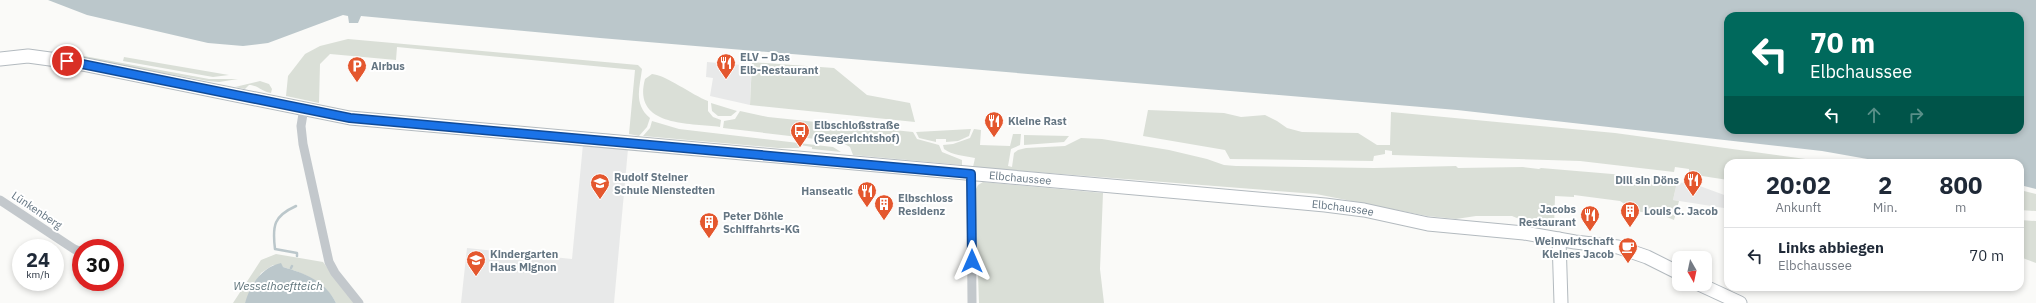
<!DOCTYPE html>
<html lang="de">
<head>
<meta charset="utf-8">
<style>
	:root { --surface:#fff; --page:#f6f6f7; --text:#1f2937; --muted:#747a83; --line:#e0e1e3 }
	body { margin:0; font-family:"IBM Plex Sans",sans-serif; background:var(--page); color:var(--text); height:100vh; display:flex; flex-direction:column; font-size:15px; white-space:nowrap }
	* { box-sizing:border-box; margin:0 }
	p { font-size:13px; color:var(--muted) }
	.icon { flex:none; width:22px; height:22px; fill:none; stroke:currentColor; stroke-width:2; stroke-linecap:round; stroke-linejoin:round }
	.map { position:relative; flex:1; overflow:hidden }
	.side { position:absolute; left:1724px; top:159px; width:300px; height:132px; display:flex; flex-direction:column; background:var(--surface); border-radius:12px; box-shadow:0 2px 6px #0003 }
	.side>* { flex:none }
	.banner { position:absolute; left:1724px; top:12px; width:300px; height:122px; border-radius:12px; box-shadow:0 2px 6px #0003; background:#00695c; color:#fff; overflow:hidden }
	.needle { width:26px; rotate:171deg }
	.tools { position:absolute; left:1672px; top:251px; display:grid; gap:8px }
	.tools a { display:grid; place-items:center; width:40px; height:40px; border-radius:8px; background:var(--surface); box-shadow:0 2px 6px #0003; font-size:20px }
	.speed { position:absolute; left:12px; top:239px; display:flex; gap:8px; font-size:20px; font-weight:700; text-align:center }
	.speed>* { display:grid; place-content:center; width:52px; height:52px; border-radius:50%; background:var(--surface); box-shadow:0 2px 6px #0003; line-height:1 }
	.speed small { font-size:10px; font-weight:400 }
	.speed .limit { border:6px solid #d22; background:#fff; color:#111 }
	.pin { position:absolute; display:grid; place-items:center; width:34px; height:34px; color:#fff; margin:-17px; border:2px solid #fff; border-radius:50%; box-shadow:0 1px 4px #0007 }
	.me { position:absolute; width:44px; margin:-22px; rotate:0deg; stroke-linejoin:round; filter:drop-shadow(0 0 3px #0008) }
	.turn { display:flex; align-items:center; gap:14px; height:84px; padding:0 20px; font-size:18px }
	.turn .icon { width:52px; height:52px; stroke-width:2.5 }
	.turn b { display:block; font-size:28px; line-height:34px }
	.lanes { display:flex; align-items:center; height:38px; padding:0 20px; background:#0003; justify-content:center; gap:20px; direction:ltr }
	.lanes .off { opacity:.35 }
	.eta { display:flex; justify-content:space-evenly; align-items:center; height:68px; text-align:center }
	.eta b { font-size:24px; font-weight:800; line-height:28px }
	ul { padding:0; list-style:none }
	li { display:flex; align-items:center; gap:12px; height:56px; padding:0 20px; border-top:1px solid var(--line) }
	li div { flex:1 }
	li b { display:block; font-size:15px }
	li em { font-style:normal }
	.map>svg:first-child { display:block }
</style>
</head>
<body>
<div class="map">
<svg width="2036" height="303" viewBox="0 0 2036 303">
	<rect width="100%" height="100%" fill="#fafaf8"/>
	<path fill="#e8e9e9" d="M707 62 742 65 748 67 751 78 750 105 710 96 713 78 706 77Z
		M583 144 628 149 614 303H461L467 248 572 259Z
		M1677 182 1697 185 1727 196 1724 208 1673 200Z"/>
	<path fill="#dadfd7" d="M348 39 638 65 642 69C640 87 633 104 650 118L647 127 639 136 629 134 635 70 397 47 396 60 330 54 320 64 319 103 286 96 288 76 305 54 320 46Z
		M84 56 209 79H238L219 82 208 81 83 59Z
		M124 57 223 74 229 75 213 77 123 61Z
		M752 62 834 68 867 95 910 103 915 122 750 105Z
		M652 74C666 75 692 95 708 101V111L713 117 721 120 720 127C689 123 632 127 645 79Z
		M260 81 269 84 272 89 271 93C262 92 258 85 249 85L245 89 235 87Z
		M711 103 737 111 731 116H718L712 111Z
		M1148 110 1224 113 1241 117 1265 115 1277 121 1287 128 1302 132 1358 133 1377 145H1390L1391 112 1615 133 1835 163H1728V180L1689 174V169L1675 167 1674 172 1580 161 1392 155V151L1385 150V154L1374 156 1373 161 1230 159 1225 150 1143 136Z
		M740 111 768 117 913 132 917 139 939 145 942 152 962 160V165L853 155 850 147 841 142 723 128 724 121 735 119Z
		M652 121 679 129 833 147 841 152 812 149V147L800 145V148H778L643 136 650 128Z
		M971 129 969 136 958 141 946 142V139H936V142L919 138 916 132Z
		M974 129 981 130 980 145 1010 146 1013 134H1021L1020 145 1011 149 1008 166 1012 167 1014 153 1018 150 1026 148 1065 146 1081 138 1102 139 1169 150 1207 159 1224 165 1236 166 1374 168 1456 166 1458 168 1523 167 1539 169 1541 168 1624 175 1647 180 1649 178 1677 182 1673 200 1679 201 1674 220 1662 215 1635 211 1620 201 1574 195V197L1555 196 1554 228 1534 225 1512 216H1476L1456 219 1427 216 1316 194 973 167 975 158C964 156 952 155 944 149L943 145 953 144 970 138Z
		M1024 135 1069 136 1064 142 1024 145Z
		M983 182 1103 193 1100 269 1104 303H979L975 191 978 185Z
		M2020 190 2036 194V211L2020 210Z
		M2020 220 2036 221V263L2020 257Z
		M276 254 323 262 354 303H336C325 280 296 269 273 265L261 273 245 303H233L261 260Z"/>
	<path fill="#bbc7cb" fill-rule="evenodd" d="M48 0H2036V189L2020 185V163H1890L1822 151 1457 110 600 38 361 16 358 23H349L348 16 343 15 268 43 243 46 208 43 87 15ZM1728 16H2020V130H1728Z
		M281 263 283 267C304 273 326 281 336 303H245C250 285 262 267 281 263Z"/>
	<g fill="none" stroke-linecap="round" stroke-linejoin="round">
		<path stroke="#bbc7cb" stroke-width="2.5" d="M296 206C274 216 272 225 275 249L297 253V256
			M291 268 292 266"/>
		<g stroke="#b3babf" stroke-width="15">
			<g id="secondary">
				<path id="s1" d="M0 59 28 56 72 62 350 118 1325 205 1364 210 1428 224 1524 233 1575 242 1618 247 1647 257 1679 273"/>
				<path d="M1559 239 1561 303"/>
				<path d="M1699 284 1740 303"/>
			</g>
		</g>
		<path stroke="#c3c8cc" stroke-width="9" d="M304 108 301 126 303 144 329 262 335 273 359 303
			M971 173 972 303
			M0 200 74 249 81 252"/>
		<use href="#secondary" stroke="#fff" stroke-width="13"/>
	</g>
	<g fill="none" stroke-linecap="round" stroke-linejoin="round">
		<g stroke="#114b97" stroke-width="10">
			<path id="route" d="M67 61 350 118 971 174 972 261"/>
		</g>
		<use href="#route" stroke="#1a73e8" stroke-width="7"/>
	</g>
	<defs>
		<g id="restaurant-pin" transform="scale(1)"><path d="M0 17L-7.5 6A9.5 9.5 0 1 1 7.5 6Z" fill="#e4572e" stroke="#fff"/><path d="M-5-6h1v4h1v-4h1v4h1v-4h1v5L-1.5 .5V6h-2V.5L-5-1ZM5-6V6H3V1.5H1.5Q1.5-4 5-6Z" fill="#fff"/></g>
		<g id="parking-pin" transform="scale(1)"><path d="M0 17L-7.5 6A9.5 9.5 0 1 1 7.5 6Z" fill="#e4572e" stroke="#fff"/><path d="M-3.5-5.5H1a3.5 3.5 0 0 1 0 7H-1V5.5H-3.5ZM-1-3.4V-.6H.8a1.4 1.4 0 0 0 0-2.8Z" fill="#fff"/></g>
		<g id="bus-pin" transform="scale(1)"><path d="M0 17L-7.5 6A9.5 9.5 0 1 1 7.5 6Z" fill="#e4572e" stroke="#fff"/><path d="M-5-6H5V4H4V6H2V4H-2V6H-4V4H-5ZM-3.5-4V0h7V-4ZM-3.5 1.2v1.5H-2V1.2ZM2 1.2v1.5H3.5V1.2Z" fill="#fff"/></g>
		<g id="school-pin" transform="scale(1)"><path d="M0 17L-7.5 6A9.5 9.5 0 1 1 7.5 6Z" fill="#e4572e" stroke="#fff"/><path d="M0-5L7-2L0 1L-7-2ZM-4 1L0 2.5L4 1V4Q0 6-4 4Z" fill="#fff"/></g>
		<g id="building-pin" transform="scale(1)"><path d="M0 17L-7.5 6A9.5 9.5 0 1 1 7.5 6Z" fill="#e4572e" stroke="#fff"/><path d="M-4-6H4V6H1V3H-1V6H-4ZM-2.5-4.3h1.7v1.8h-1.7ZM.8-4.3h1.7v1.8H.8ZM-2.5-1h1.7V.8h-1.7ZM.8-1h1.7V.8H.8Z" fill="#fff"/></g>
		<g id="cafe-pin" transform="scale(1)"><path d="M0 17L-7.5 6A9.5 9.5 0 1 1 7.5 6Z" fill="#e4572e" stroke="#fff"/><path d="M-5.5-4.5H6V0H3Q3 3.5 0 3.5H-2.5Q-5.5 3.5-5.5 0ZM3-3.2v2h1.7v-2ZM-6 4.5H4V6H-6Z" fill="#fff"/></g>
	</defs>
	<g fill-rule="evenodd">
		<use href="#restaurant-pin" x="726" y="63"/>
		<use href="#parking-pin" x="357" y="66"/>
		<use href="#restaurant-pin" x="994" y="121"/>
		<use href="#bus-pin" x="800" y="131"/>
		<use href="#restaurant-pin" x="1693" y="180"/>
		<use href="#school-pin" x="600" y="183"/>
		<use href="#restaurant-pin" x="867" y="191"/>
		<use href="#building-pin" x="884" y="204"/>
		<use href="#building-pin" x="1630" y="211"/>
		<use href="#restaurant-pin" x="1590" y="215"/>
		<use href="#building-pin" x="709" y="222"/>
		<use href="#cafe-pin" x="1628" y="247"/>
		<use href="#school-pin" x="476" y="260"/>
	</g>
	<g text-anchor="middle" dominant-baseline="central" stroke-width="4" stroke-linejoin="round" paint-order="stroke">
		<g font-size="11" font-weight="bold" fill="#657683" stroke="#fff" text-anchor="start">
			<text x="740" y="57">ELV – Das<tspan x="740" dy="13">Elb-Restaurant</tspan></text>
			<text x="371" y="66">Airbus</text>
			<text x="1008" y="121">Kleine Rast</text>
			<text x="814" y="125">Elbschloßstraße<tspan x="814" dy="13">(Seegerichtshof)</tspan></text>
			<text x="614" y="177">Rudolf Steiner<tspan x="614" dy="13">Schule Nienstedten</tspan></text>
			<text x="1679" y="180" text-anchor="end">Dill sin Döns</text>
			<text x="853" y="191" text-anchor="end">Hanseatic</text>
			<text x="898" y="198">Elbschloss<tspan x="898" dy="13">Residenz</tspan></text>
			<text x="1576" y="209" text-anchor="end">Jacobs<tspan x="1576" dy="13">Restaurant</tspan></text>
			<text x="1644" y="211">Louis C. Jacob</text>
			<text x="723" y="216">Peter Döhle<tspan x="723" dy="13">Schiffahrts-KG</tspan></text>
			<text x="1614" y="241" text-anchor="end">Weinwirtschaft<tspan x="1614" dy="13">Kleines Jacob</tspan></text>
			<text x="490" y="254">Kindergarten<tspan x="490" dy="13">Haus Mignon</tspan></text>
		</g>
		<g font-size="11" fill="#657683" stroke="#fff">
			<text stroke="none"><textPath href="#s1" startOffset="1029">Elbchaussee</textPath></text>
			<text stroke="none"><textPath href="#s1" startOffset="1353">Elbchaussee</textPath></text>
			<text transform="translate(37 210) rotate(34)">Lünkenberg</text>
		</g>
		<g font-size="12" font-style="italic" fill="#60757c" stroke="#fff">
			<text x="278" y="285">Wesselhoeftteich</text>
		</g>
	</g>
</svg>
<div class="tools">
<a><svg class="needle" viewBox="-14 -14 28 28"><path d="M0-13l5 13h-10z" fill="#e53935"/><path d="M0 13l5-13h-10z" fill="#747a83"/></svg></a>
</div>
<div class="speed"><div>24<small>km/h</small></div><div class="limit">30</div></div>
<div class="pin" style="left:67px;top:61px;background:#d93025"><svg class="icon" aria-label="arrive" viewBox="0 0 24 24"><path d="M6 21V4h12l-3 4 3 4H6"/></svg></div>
<svg class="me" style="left:972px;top:261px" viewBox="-20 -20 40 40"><path d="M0-17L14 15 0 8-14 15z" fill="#1a73e8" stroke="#fff" stroke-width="4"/></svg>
<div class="banner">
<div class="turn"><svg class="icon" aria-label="left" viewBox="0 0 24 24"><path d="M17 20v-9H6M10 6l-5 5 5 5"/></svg><div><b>70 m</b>Elbchaussee</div></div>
<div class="lanes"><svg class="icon" aria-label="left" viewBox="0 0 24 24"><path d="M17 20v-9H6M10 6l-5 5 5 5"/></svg><svg class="icon off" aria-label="ahead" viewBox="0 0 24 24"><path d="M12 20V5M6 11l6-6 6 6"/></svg><svg class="icon off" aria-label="right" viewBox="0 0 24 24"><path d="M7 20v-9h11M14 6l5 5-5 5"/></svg></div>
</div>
<section class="side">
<div class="eta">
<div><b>20:02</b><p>Ankunft</p></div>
<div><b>2</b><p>Min.</p></div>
<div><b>800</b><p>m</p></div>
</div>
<ul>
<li><svg class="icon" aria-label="left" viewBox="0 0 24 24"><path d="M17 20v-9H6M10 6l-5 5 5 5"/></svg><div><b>Links abbiegen</b><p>Elbchaussee</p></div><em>70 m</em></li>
</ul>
</section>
</div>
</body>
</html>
